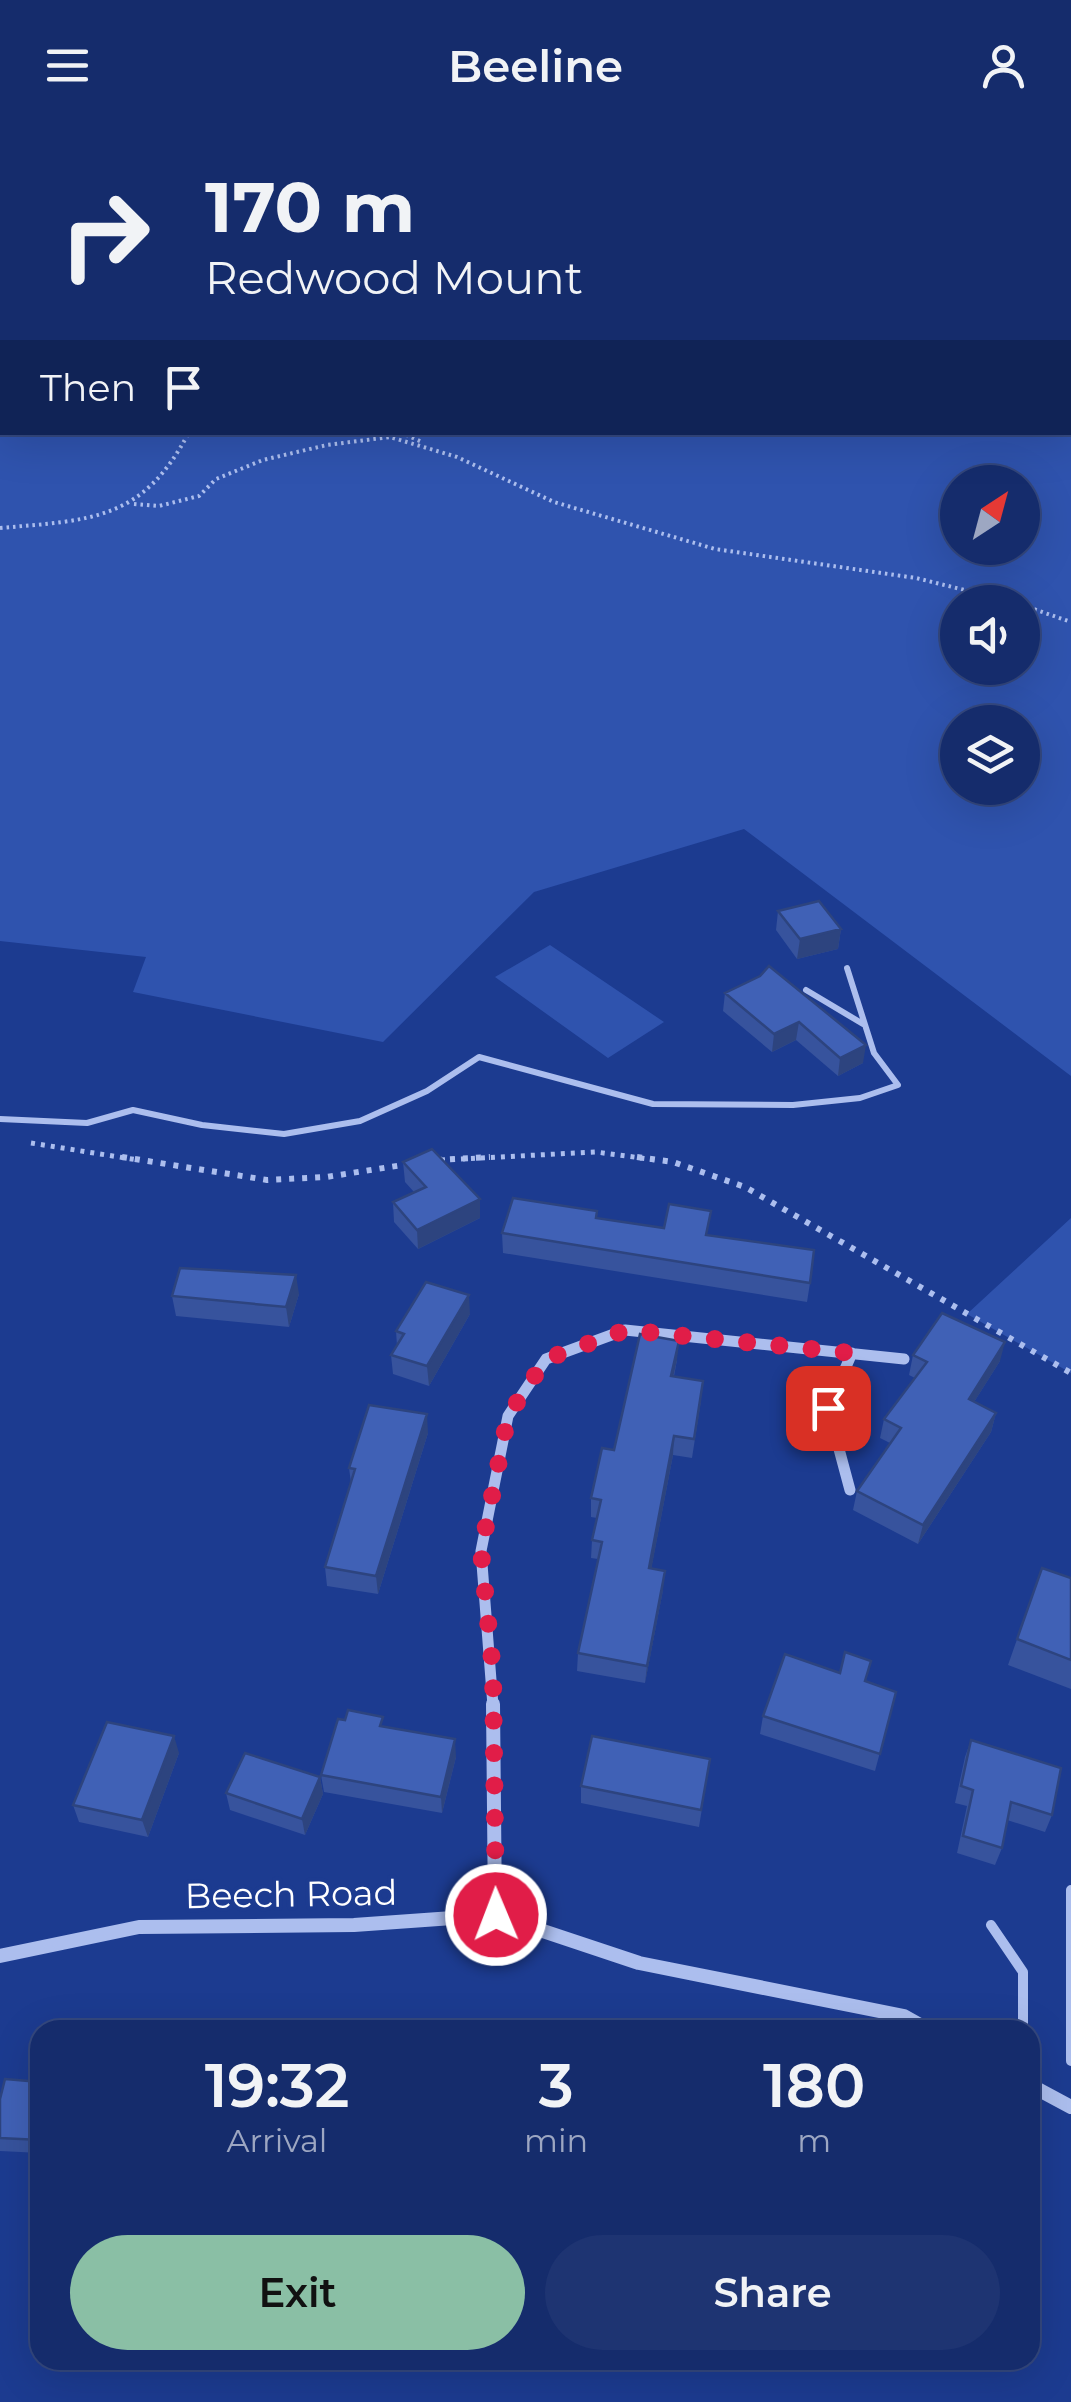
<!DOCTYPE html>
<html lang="en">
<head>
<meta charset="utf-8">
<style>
	:root { --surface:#152c6c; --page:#1e3472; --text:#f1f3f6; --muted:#9da7c2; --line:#34487f; --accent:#8abfa5 }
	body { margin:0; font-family:Montserrat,sans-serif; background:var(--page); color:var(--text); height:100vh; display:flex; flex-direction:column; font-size:38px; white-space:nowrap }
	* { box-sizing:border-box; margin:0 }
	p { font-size:32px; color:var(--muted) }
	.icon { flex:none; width:55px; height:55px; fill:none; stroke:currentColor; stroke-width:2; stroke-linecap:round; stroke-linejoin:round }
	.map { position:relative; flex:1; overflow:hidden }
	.side { position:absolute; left:30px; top:1890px; width:1010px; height:350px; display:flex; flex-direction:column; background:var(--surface); border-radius:30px; box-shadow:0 10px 40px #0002,0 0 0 2px var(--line) }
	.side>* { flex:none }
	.hud { position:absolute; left:0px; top:0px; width:1072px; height:305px; box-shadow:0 10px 40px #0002,0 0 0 2px var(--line); background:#152c6c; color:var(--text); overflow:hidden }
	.needle { width:65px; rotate:36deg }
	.fabs { position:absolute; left:940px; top:335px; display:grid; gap:20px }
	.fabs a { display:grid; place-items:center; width:100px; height:100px; border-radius:50%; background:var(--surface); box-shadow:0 10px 40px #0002,0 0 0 2px var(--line); font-size:50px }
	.pin { position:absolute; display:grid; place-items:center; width:85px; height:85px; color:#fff; margin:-42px; border-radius:20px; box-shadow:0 5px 15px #0006 }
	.me { position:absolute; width:110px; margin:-55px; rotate:359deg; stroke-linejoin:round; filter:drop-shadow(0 0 8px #0008) }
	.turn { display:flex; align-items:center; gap:35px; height:210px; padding:0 40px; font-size:45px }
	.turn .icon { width:130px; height:130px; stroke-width:2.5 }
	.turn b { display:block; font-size:70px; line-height:85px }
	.then { display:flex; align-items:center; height:95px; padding:0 40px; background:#0003; gap:20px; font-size:38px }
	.eta { display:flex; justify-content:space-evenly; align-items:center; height:170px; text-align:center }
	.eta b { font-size:60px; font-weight:600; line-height:70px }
	.action { display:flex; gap:20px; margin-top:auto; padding:20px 40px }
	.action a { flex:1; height:115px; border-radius:60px; background:var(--accent); color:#111; font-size:40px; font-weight:600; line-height:115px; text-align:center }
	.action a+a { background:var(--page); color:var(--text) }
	header { display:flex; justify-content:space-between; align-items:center; height:130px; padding:0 40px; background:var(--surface); font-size:45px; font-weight:600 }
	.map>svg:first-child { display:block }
</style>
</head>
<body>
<header><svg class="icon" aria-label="menu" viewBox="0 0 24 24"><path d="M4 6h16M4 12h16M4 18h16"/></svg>Beeline<svg class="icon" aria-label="person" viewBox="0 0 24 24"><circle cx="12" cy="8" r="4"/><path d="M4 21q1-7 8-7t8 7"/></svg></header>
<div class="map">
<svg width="1071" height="2272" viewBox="0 0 1071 2272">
	<rect width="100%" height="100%" fill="#1c3b90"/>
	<path fill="#2f53ae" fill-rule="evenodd" d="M0 0 175 2H2V302H1070V2L585 0H1071V946L744 699 534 762 383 912 133 862 146 827 0 811ZM958 352H1022V418H958ZM958 472H1022V538H958ZM958 592H1022V658H958Z
		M550 815 664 892 608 928 495 847Z
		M1071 1088V1243L967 1184Z"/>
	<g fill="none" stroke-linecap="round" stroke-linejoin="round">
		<path stroke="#acbeee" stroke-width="4" stroke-dasharray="2.5 4" stroke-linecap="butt" d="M400 302 422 312
			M134 374 159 376 199 366 216 349 263 330 327 315 390 307 457 327 554 372 715 419 916 448 1013 472
			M0 398C91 390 143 391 189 302
			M1022 475 1071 492"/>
		<path stroke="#acbeee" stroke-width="5" stroke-dasharray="4 6" stroke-linecap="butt" d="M31 1013 138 1030
			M441 1030 596 1022 656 1030"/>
		<path stroke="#acbeee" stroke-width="6" stroke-dasharray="5 8" stroke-linecap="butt" d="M122 1027 267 1050 326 1047 409 1034
			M637 1027 673 1032 745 1057 1071 1243
			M437 1030 490 1027"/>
		<path stroke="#acbeee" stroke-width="4" d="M552 0 564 2
			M493 2 497 0"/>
		<path stroke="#acbeee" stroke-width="6" d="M806 860 863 894
			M0 989 87 993 133 980 202 995 284 1004 360 991 427 961 479 927 653 974 793 975 860 968 898 955 874 923 847 838"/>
		<path stroke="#acbeee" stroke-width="10" d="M1071 1760V1931
			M991 1795 1023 1842V1900"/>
		<path stroke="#acbeee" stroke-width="11" d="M850 1360 828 1278 852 1223
			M493 1576 481 1421 508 1286 546 1229 625 1200 904 1229"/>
		<path stroke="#acbeee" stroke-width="14" d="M493 1574 495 1785
			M0 1826 139 1797 354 1795 495 1785 639 1833 904 1886 929 1900
			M1030 1955 1071 1977"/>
	</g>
	<path fill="#37539d" d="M778 781 841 799 838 819 797 829 776 800Z
		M760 846 863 933 838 946 796 910 772 922 723 881 725 863Z
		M403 1032 480 1088 418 1119 394 1092 393 1072 414 1062 405 1052Z
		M597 1088 708 1106 810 1153 807 1172 503 1123 502 1103Z
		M299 1164 289 1197 176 1186 172 1166Z
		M470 1184 429 1256 393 1244 391 1225 397 1216 396 1201Z
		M913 1225 1000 1231 974 1272 996 1283 991 1302 918 1414 853 1380 857 1361 890 1313 880 1308 884 1289 915 1248 909 1245Z
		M677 1230 674 1246 701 1270 692 1328 673 1325 651 1439 663 1460 645 1553 577 1541 578 1523 598 1429 591 1428 592 1410 597 1388 591 1387V1368L614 1320Z
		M428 1303 378 1464 327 1456 325 1437 351 1353 349 1338Z
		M1042 1438 1071 1448V1559L1008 1535Z
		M866 1552 896 1562 875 1641 760 1604 763 1586Z
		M384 1597 456 1627 442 1683 324 1662 321 1645Z
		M971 1610 1052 1685 1045 1702 1007 1690 1002 1718 995 1735 957 1723 967 1676 955 1673 965 1627Z
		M179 1623 148 1707 79 1692 73 1675Z
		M710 1629 699 1697 581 1673V1656Z
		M320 1647 323 1664 305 1705 230 1680 226 1663Z
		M40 1952V2023L0 2021V1969Z"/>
	<path fill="#2d447f" d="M841 799 838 819 797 829 800 809Z
		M799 892 796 910 772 922 774 904Z
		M866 915 863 933 838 946 840 928Z
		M480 1069V1088L418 1119 417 1100Z
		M296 1145 299 1164 289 1197 286 1177Z
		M469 1165 470 1184 429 1256 427 1236Z
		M679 1211 677 1230 669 1265 671 1246Z
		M1005 1212 1000 1231 964 1288 969 1269Z
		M996 1283 991 1302 918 1414 923 1395Z
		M427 1284 428 1303 378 1464 376 1446Z
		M674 1306 673 1325 648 1457 649 1438Z
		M665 1441 663 1460 645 1553 647 1536Z
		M174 1606 179 1623 148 1707 142 1690Z
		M455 1609 456 1627 442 1683 441 1667Z
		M320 1647 323 1664 305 1705 302 1689Z"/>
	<path fill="#4061b6" stroke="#2d447f" stroke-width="2.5" d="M819 771 841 799 800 809 778 781Z
		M769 836 866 915 840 928 799 892 774 904 725 863 760 846Z
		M432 1019 480 1069 417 1100 393 1072 426 1057 403 1032Z
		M513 1068 597 1081 596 1088 664 1098 669 1074 711 1081 706 1105 814 1120 810 1153 502 1103Z
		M180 1138 296 1145 286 1177 172 1166Z
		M426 1152 469 1165 427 1236 391 1225 404 1204 396 1201Z
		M942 1183 1005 1212 969 1269 996 1283 923 1395 857 1361 901 1298 884 1289 927 1232 913 1225Z
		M640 1204 679 1211 671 1246 703 1251 694 1309 674 1306 649 1438 665 1441 647 1536 578 1523 602 1412 592 1410 601 1370 591 1368 602 1318 614 1320Z
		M369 1275 427 1284 376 1446 325 1437 355 1339 349 1338Z
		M1042 1438 1071 1448V1530L1017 1509Z
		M845 1522 871 1531 865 1551 896 1562 880 1624 763 1586 785 1524 840 1543Z
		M348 1580 383 1587 380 1596 455 1609 441 1667 321 1645 338 1589 345 1590Z
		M107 1592 174 1606 142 1690 73 1675Z
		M592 1606 710 1629 701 1680 581 1656Z
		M971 1610 1061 1638 1052 1685 1011 1672 1002 1718 963 1706 973 1660 961 1656Z
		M245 1623 320 1647 302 1689 226 1663Z
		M5 1949 40 1952V2010L0 2008V1969Z"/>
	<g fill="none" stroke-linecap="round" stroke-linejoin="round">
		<path stroke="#e11d48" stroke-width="18" stroke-dasharray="0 32.4" d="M496 1785 493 1541 481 1421 508 1286 546 1229 626 1200 852 1223 828 1278"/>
	</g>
	<g text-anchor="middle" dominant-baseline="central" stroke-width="8" stroke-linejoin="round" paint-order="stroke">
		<g font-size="35" fill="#fff" stroke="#1c3b90">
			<text transform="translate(291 1764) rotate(-1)">Beech Road</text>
		</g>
	</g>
</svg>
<div class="fabs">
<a><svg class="needle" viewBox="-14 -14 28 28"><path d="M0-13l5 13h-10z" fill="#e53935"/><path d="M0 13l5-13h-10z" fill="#9da7c2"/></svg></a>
<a><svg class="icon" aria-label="sound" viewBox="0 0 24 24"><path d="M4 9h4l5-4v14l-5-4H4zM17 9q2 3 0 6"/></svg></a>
<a><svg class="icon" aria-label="layers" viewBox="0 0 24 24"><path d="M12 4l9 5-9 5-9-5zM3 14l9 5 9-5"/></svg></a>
</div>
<div class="pin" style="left:828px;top:1278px;background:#d93025"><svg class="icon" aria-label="arrive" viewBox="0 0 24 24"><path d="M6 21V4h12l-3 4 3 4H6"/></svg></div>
<svg class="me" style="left:496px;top:1785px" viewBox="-20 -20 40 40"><circle r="17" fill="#e11d48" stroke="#fff" stroke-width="3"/><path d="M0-11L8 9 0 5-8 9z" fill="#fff"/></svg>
<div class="hud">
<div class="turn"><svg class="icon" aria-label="right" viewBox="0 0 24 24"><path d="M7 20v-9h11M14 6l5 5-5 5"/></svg><div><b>170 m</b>Redwood Mount</div></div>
<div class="then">Then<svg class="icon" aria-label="arrive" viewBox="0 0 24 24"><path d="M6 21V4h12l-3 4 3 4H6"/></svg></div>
</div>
<section class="side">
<div class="eta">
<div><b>19:32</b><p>Arrival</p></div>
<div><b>3</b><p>min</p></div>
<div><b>180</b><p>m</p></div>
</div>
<div class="action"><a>Exit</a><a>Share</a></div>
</section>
</div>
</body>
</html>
